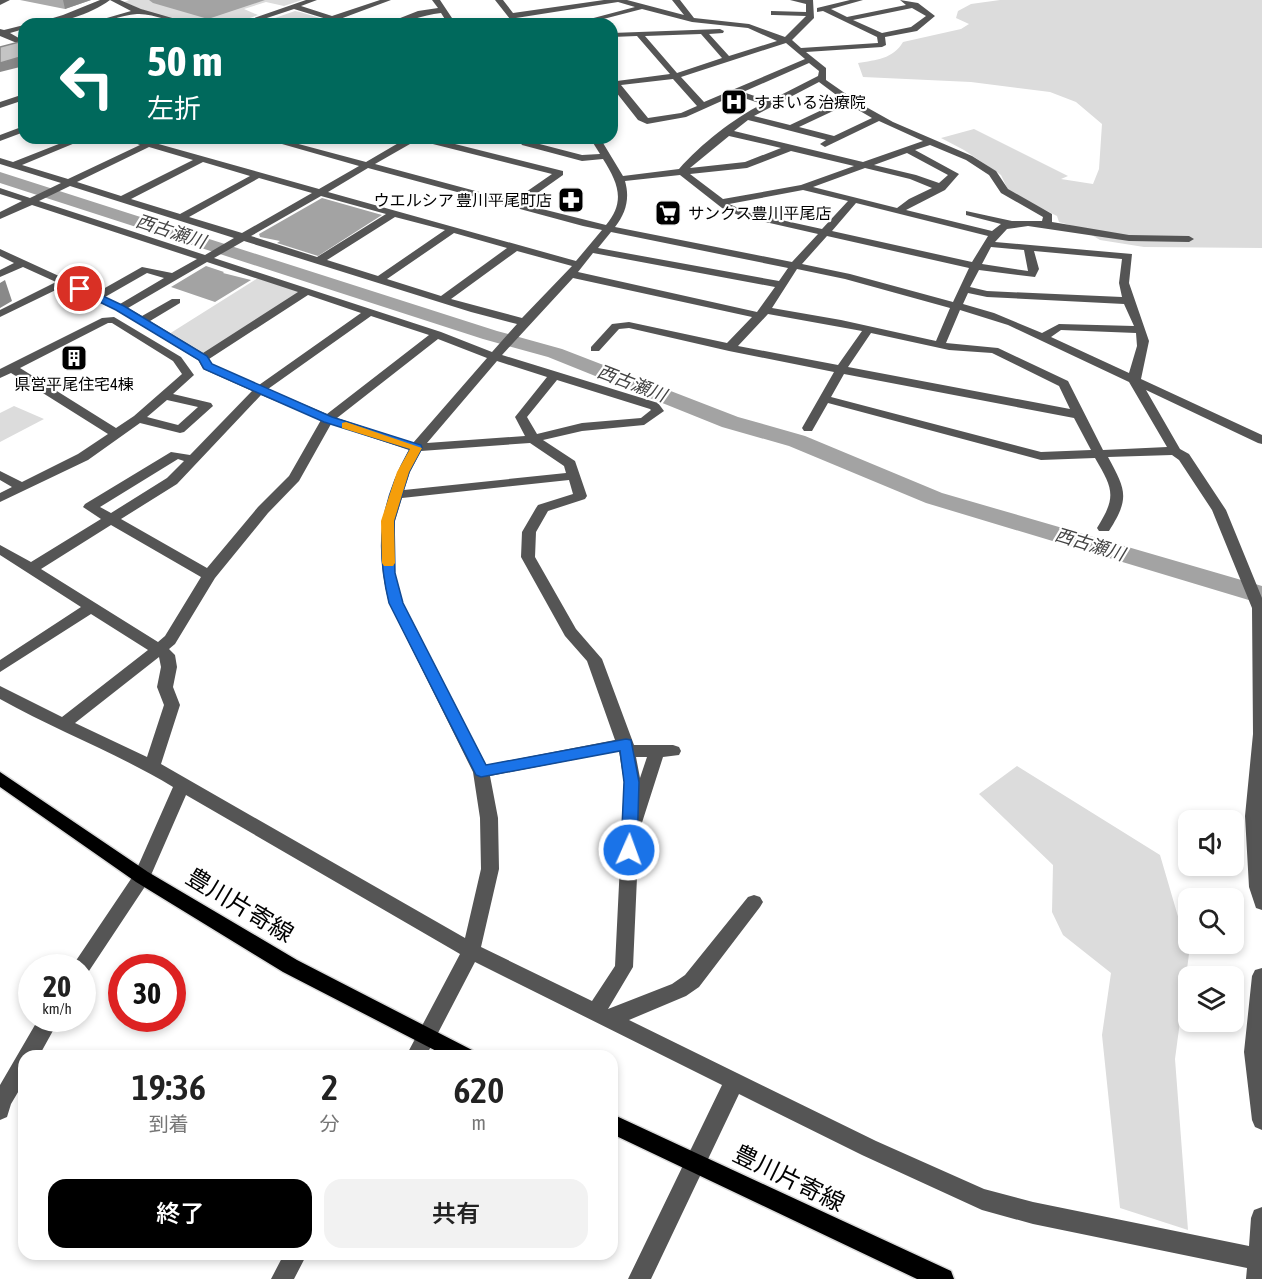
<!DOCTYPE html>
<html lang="ja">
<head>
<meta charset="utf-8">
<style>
	:root { --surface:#fff; --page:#f2f2f2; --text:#222; --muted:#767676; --accent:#000 }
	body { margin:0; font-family:"Asap Condensed","Noto Sans JP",sans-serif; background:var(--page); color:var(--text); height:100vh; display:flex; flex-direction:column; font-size:22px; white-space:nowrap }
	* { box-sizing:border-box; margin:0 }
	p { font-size:20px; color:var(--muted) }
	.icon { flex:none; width:33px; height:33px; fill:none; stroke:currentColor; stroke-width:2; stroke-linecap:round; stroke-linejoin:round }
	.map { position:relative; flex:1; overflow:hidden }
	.drawer { position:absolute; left:18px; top:1050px; width:600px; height:210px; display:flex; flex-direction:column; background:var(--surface); border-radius:18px; box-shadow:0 3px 9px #0003 }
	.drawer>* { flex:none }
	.hud { position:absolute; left:18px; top:18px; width:600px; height:126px; border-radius:18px; box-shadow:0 3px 9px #0003; background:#00695c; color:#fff; overflow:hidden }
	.fabs { position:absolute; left:1178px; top:810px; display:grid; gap:12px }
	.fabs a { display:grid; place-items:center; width:66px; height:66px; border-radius:12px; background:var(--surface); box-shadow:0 3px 9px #0003; font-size:30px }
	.speed { position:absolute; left:18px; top:954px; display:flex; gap:12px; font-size:30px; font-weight:700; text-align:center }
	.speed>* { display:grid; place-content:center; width:78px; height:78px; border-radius:50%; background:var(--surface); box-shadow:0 3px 9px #0003; line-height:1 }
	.speed small { font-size:15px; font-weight:400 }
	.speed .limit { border:9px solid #d22; background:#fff; color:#111 }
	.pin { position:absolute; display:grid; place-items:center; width:51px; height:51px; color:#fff; margin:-26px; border:3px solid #fff; border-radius:50%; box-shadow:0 2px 6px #0007 }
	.me { position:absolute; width:66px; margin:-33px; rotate:2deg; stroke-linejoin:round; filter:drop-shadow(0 0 4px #0008) }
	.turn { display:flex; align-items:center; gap:21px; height:126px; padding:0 30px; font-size:27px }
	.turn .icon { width:78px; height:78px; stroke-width:2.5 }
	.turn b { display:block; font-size:42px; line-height:51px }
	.eta { display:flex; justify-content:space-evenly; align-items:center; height:102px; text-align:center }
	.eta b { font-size:36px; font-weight:600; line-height:42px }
	.action { display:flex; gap:12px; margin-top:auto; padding:12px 30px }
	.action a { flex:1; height:69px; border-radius:18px; background:var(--accent); color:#fff; font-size:24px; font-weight:600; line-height:69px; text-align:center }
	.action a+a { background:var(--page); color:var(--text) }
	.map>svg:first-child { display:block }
</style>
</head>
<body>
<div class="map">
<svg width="1262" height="1279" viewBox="0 0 1262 1279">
	<rect width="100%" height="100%" fill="#fff"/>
	<path fill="#dcdcdc" d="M129 0H302L284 6 266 2 244 9 258 15C249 18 240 22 231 24 197 30 155 16 124 2Z
		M1000 0H1262V248L1144 247 1100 240 1080 228 1059 222 1057 216 1009 192 1001 175 964 150 941 138 974 129 1068 176 1061 179 1093 184 1099 169 1102 124 1076 102 1050 92 971 82 863 77 858 63C876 60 893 59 903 42L961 29 969 24 956 18 958 11 971 4Z
		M295 11 300 12 339 24H258Z
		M258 278 302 292 204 355 169 334Z
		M14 406 44 419 0 442V413Z
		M1017 766 1160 855 1189 954 1175 1059 1188 1230 1120 1208 1102 1035 1111 973 1063 935 1052 912 1053 865 979 794Z"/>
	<path fill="#a3a3a3" d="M149 0H265L208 19 153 3Z
		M322 198 382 215 318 256 277 243 280 241 260 237 259 234Z
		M206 266 224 272 223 273 251 280 215 302 171 287Z"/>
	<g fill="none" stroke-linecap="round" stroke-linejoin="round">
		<path stroke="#a3a3a3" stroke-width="2" d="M284 21 306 24"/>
		<path fill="#a3a3a3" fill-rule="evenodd" d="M0 172 497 331 562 349 738 417 805 436 942 493 1262 586V604L926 503 789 446 722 427 548 357 483 339 0 183Z"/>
		<g stroke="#dbdbdb" stroke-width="3">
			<path id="major" d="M0 772 148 872 297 960 472 1050 475 1056H446L283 972 136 882 0 787Z
				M612 1114 951 1271 954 1279H917L612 1134Z"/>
		</g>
		<path fill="#555" fill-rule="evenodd" d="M0 0H10L0 5Z
			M100 0H110C90 15 58 24 33 24L63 15Z
			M110 0H120L141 9 193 24C174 24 153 13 137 14 120 15 104 24 86 24L131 11Z
			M306 0H317L301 6 332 16 380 0H391L340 19 346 22 343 24 294 9 249 24H237Z
			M432 0H440L456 24H448L441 13C422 15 404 24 385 24L418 11 438 8Z
			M495 0H503L513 13 604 0H627L684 15 672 0H680L694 18 749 24 785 37 806 16 774 15H771V11L806 12V4L790 0H813L814 18 792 40 801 48 878 43 877 37 823 11 817 12V8L850 0H863L831 9 847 17 906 5 900 0 918 3 935 16 917 31 885 37 886 45 882 47 806 52 826 68V80L859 103 893 122 972 156 996 171 1008 189 1052 214V222L1129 235 1189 236 1194 239 1189 242 1129 241 1028 226 1007 229 995 242 1132 254 1129 283 1149 341 1141 379 1262 435V444L1258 443 1146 390 1180 449 1189 454 1226 510 1262 598V910L1256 908 1249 887 1245 816 1253 734 1252 608 1212 510 1179 460 1172 455 1108 457C1126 490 1130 498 1109 531H1099L1097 528C1117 496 1113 489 1095 458L1041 460 828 403 812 431H804L802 428 834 372 729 351 629 328 619 329 599 351H591V347L612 324 629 322 727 343 752 317 573 278 502 355 658 403 664 411 644 425 582 431 543 440 575 461 587 496 585 499 548 511 536 532 535 557 576 629 602 659 634 745H673L679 747 681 751 679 755 663 757 639 832 633 967 608 1009 672 984 685 975 748 897 754 895 760 897 763 902 760 907 699 987 686 996 629 1020 876 1141 984 1189 1033 1202 1249 1246 1251 1218 1254 1210 1262 1207V1279H1246L1247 1268 1033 1224 982 1210 862 1155 739 1094 651 1279H628L722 1085 475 962 426 1056H406L460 954 186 795 148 882 87 974 82 975V968H71L135 873 173 787C117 753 57 731 0 699V686L62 717 148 650 91 614 0 672V660L81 607 0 555V545L31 562 101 519 83 507 85 504 171 452 190 455 252 391 203 369 198 360 116 310 64 286 0 317V310L56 282 23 267 0 277V270L14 263 0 256V249L96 293 142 267 172 273 197 259 32 205 0 219V212L22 201 0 194V188L30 198 61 183 0 164V158L13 162 74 138H87L22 165 68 179 140 145 121 138 154 141 155 143 319 189 359 166 261 138H276L366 162 407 138H431L563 171V175L522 204 606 225C626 201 618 183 603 159L582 161 522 145 517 138H527L528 141 582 155 600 154 590 138H600L623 176 679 169C701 144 733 119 762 104L735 95 686 117 647 124 638 120 612 87V77L617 81 670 74 637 36 612 37V33L720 29 724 31 723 33 709 34 729 56 777 41 748 28 692 22 642 9 584 24H571L635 7 618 2 516 18 519 22 514 24ZM912 8 926 16 911 27 882 33 853 20ZM701 34 722 58 677 73 645 36ZM786 43 805 59 704 102 681 77ZM809 63 819 71 818 76 769 101 743 92ZM673 79 697 106 681 113 648 118 621 85ZM819 82 843 100 790 125 754 116ZM848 104 872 118 834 136 799 127ZM748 120 826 140 820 144 825 147 879 121 923 141 863 162 734 131ZM729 136 781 148 745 162 690 168ZM417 140 552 174 513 201 375 164ZM930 145 966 160 989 175 1001 193 1043 217 1042 221H1012L966 211V215L1001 224 992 231 906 210 945 190 959 174 915 150ZM149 147 193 160 121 196 77 182ZM791 151 854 166 801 185 723 199 690 174 747 168ZM907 153 948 175 939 183 916 175 874 165ZM203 162 250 176 180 214 131 199ZM368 168 583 226 602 230 576 261 328 192ZM865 168 910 179 932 188 909 199 897 208 813 187ZM680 175 722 208 743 217 818 234 792 262 615 227C626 213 630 198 625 181ZM259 178 312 193 242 233 189 217ZM70 186 234 238 205 255 39 201ZM803 190 848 201 822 229 750 213 729 204ZM321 196 386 214 317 257 251 236ZM856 203 988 236 972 262 832 231ZM395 217 445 230 378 276 327 260ZM611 232 788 268 779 281 598 248ZM454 233 507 248 441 296 387 279ZM827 236 969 268 953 302 850 274 802 264ZM244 241 471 312 517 324 492 352 441 332 214 258ZM991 247 1024 250 1028 271 982 264ZM517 251 572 266 522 318 451 299ZM1034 251 1122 259 1119 283 1122 297 987 291 970 287 979 270 1035 277 1039 269ZM593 253 775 287 757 312 578 272ZM207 262 298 292 203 353 150 321 180 303V299H172L142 316 128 308ZM797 269 845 279 950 308 936 341 841 320 772 308ZM147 273 164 278 120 304 105 297ZM968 293 987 297 1124 304 1134 326 1059 324 1042 333 994 313 963 304ZM308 295 361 313 259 385 212 365 209 359ZM960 310 1008 325 1129 382 1167 447 1103 450 1068 381 998 348 946 343ZM768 314 862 331 838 365 738 346ZM371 316 429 335 327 414 268 389ZM1061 330 1136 333 1137 346 1129 373 1051 337ZM871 333 949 350 992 353 1059 386 1070 409 848 367ZM438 339 487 358 413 443 337 418ZM497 361 547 377 515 417 525 436 427 443ZM844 374 1074 418 1091 450 1041 452 831 397ZM557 380 650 409 651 410 641 418 582 423 537 434 527 417ZM261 395 321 420 289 476 258 507 207 568 121 519 177 484ZM331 424 409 450C381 501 374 546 389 603L473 772 480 818 481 869 465 938 161 764 180 705 173 687 177 667 175 655 169 649 175 644 215 578 268 513 299 481ZM530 443 564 466 566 473 404 490 410 472 421 451ZM178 459 184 461 167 478 111 513 100 507ZM569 480 573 494 538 505 536 508 522 532 521 557 565 636 587 661 615 740 486 765 403 603 395 573V521L402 498ZM111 525 201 577 165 636 158 642 41 569ZM159 657 161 667 157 687 164 705 147 757 75 723ZM619 751 624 782 615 966 592 1001 481 947 499 869 498 818 490 776ZM636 757H647L640 778Z
			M24 25V29L10 33 24 41V46L0 36V29L4 30Z
			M24 94V100L0 108V102Z
			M24 126V132L0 141V135Z
			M114 317 181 357 194 375 173 394 211 403 213 406 184 432 180 433 140 423 88 460 0 502V493L12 487 0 480V471L22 482 78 454 108 434 11 373 0 378V369L102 318ZM108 323H112L173 361 182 374 134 416 116 428 20 368ZM167 400 198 407 178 425 147 417Z
			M1262 968V1130L1255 1127 1252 1120 1244 1052 1252 976 1255 970Z
			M39 1018H60L39 1056H24V1082L11 1104 7 1117 0 1120V1085Z
			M284 1254H307L294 1279H271Z"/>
		<use href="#major" fill="#000" fill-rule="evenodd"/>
	</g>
	<path fill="#a9a9a9" d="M20 0H91L65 9Z"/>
	<path fill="#898989" d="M63 0H91L65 9Z
		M24 56V66L0 72V63Z
		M5 280 12 301 0 308V283Z"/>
	<path fill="#c4c4c4" stroke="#898989" stroke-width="1.5" d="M19 42 24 45V56L0 63V47Z"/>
	<path fill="#1a73e8" stroke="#114b97" stroke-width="1.5" d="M77 287H84L124 306 207 356 212 364 332 417 421 445 422 448 409 472 394 521 395 573 403 603 486 765 626 739 631 740 639 782 637 850 635 854 629 856 624 854 621 850 624 782 620 751 481 777 476 775 389 603C375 545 380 502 410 449L324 422 204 369 199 360 116 310 77 291Z"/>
	<path fill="#f59e0b" d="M346 422 422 448 409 472 394 521 395 563 393 566H384L382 563 381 521 397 472 410 449 342 428V423Z"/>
	<defs>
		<g id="hospital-square" transform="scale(1.35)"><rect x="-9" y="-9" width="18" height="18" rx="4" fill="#000" stroke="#fff"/><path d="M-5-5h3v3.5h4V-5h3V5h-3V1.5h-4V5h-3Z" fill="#fff"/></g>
		<g id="pharmacy-square" transform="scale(1.35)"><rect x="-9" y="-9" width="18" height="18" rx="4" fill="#000" stroke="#fff"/><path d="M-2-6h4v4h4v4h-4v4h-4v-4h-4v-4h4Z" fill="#fff"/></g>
		<g id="supermarket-square" transform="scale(1.35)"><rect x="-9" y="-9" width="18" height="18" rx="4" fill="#000" stroke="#fff"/><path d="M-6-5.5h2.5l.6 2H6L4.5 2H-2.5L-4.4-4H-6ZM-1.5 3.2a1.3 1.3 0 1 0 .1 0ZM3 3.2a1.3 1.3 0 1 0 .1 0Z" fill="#fff"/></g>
		<g id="building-square" transform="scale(1.35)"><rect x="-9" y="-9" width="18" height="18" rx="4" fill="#000" stroke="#fff"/><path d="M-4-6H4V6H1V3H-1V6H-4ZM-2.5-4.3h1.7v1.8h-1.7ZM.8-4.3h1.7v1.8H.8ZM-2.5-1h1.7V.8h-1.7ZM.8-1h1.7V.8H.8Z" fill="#fff"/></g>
	</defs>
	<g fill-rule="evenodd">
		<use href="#hospital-square" x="734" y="102"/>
		<use href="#pharmacy-square" x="571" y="200"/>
		<use href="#supermarket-square" x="668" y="213"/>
		<use href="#building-square" x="74" y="358"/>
	</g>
	<g text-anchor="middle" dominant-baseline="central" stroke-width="4.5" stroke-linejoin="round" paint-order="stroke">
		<g font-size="16" fill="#000" stroke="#fff" text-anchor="start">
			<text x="754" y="102">すまいる治療院</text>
			<text x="552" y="200" text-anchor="end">ウエルシア 豊川平尾町店</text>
			<text x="688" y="213">サンクス豊川平尾店</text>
			<text x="74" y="384" text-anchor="middle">県営平尾住宅4棟</text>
		</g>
		<g font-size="18" font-style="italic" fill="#444" stroke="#fff">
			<text transform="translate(171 231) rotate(18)">西古瀬川</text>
			<text transform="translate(632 383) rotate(21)">西古瀬川</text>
			<text transform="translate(1090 544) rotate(17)">西古瀬川</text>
		</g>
		<g font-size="24" fill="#000" stroke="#fff">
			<text transform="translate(240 905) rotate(31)">豊川片寄線</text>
			<text transform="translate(789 1178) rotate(26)">豊川片寄線</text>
		</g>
	</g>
</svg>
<div class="fabs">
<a><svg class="icon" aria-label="sound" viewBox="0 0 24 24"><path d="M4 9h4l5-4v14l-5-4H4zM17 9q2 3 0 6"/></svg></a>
<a><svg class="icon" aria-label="search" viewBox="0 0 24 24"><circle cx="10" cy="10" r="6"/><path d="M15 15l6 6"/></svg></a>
<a><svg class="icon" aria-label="layers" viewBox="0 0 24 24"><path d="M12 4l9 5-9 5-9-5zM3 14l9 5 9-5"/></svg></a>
</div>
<div class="speed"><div>20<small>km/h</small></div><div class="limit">30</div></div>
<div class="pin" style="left:80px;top:289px;background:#d93025"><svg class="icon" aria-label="arrive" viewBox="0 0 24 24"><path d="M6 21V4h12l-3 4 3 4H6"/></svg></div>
<svg class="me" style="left:629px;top:850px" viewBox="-20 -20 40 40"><circle r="17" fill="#1a73e8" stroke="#fff" stroke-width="3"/><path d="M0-11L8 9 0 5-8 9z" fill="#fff"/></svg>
<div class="hud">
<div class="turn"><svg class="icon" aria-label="left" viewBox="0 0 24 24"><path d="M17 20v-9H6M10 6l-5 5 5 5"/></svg><div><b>50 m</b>左折</div></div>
</div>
<section class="drawer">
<div class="eta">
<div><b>19:36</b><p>到着</p></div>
<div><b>2</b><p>分</p></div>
<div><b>620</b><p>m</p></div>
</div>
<div class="action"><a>終了</a><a>共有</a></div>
</section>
</div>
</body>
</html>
